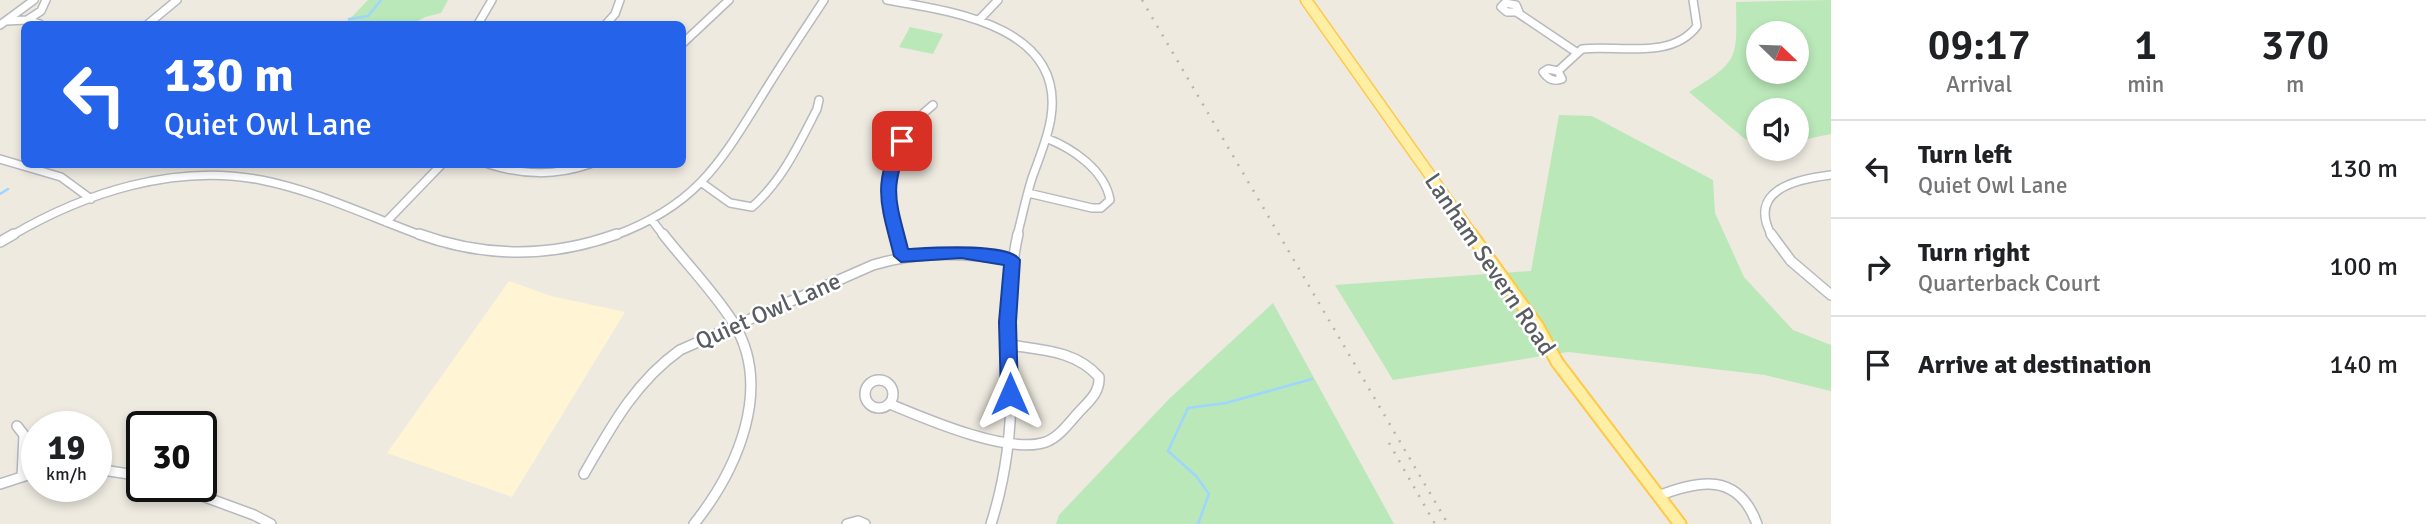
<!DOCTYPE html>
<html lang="en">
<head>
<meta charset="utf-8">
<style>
	:root { --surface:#fff; --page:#f6f6f6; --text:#202124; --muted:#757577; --line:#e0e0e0 }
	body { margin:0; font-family:Signika,sans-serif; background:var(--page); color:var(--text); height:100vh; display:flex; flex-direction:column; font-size:26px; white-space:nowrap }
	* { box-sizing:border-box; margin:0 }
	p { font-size:23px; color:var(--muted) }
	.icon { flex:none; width:38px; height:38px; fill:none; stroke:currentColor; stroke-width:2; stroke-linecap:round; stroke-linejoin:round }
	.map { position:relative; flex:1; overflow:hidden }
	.drawer { display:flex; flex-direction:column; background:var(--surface); width:595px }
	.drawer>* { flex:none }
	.top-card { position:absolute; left:21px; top:21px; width:665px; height:147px; border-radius:10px; box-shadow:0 4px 10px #0003; background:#2563eb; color:#fff; overflow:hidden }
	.needle { width:46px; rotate:113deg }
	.controls { position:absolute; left:1746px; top:21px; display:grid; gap:14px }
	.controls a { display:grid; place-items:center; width:63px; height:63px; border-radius:50%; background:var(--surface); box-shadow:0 4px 10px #0003; font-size:35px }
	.speed { position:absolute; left:21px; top:411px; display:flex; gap:14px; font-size:35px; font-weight:700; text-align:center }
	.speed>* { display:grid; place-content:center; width:91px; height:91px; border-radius:50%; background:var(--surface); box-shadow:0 4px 10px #0003; line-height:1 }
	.speed small { font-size:18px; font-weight:400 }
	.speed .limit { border:4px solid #111; border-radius:10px; background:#fff; color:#111 }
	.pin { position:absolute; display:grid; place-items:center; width:60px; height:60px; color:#fff; margin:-30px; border-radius:14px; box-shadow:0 4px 10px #0006 }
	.me { position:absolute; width:77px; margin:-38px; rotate:0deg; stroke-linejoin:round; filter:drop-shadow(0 0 5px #0008) }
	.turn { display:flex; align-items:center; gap:24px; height:147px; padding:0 28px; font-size:32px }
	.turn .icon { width:91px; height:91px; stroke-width:2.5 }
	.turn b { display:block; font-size:49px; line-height:60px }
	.eta { display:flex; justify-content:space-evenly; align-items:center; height:119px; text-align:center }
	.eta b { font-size:42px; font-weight:600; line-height:49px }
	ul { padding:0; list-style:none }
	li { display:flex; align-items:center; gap:21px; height:98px; padding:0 28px; border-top:2px solid var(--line) }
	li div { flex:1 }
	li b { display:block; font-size:26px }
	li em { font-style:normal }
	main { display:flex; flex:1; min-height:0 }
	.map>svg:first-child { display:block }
</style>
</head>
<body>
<main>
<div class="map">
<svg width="1831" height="524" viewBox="0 0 1831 524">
	<rect width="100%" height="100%" fill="#eeeae0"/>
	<path fill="#fff4d4" d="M509 281 551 296 625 312 512 497 387 453Z"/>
	<path fill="#bae8b9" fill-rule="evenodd" d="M368 0H448L441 13 425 17 413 24H345Z
		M1831 0V134L1797 141V110H1759V140L1745 139 1689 92C1739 61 1737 60 1736 2ZM1759 33H1797V72H1759Z
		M910 27 943 34 933 54 899 47Z
		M1559 115 1592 116 1713 180 1715 213 1744 277 1793 330 1831 345V391L1765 375 1568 352 1393 380 1335 285 1531 271Z
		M1273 303 1394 524H1056L1059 515 1170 398Z"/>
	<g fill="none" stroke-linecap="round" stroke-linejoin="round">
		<path stroke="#9fd6ff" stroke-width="2.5" d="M349 19 368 16 381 0
			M0 194 8 189
			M1198 524 1209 494 1196 476 1168 451 1188 408 1226 403 1312 379"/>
		<g stroke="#b6b9be" stroke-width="10">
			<path id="minor-far1" d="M887 0C951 11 1065 26 1051 117 1048 138 1039 158 1032 178 1026 197 1022 217 1017 236
				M1505 3 1516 5 1519 12H1507L1501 7Z
				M1518 13 1576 52
				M27 20 41 11 46 0
				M979 20 998 0
				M6 21 27 20 40 24
				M148 24 177 0
				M478 24 492 0
				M606 24 615 14 620 0
				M0 25 34 0
				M682 44 729 0
				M1548 69 1558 71 1562 79C1553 82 1548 79 1543 72Z
				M1558 71 1582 49C1619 45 1672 60 1697 26L1693 0
				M0 159 61 177 91 199
				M488 164C523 175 555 176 590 164
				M702 183 730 203 752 207C782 181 799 144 817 109L819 100
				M1028 193 1092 208H1101L1110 200C1105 170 1072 148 1046 138
				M651 219 664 236
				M386 222 442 164
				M11 236C84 193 175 163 261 180 317 191 370 217 423 236
				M613 236C699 205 722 160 768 86 786 57 805 29 824 0
				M895 236C880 183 888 141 933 105
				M1772 236C1746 190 1797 179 1831 175"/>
		</g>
		<g stroke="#b6b9be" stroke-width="12">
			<path id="minor" d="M419 234C485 258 551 258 617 234
				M663 234C685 262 714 292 733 322 774 388 737 470 694 524
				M895 234 901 256
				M1771 234 1791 261 1831 295
				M0 242 14 234
				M865 394a14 14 0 1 1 28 0a14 14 0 1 1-28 0Z
				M890 404C926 419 1009 455 1046 442 1059 437 1069 423 1078 413 1088 402 1100 393 1099 377 1076 351 1043 350 1010 345
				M17 426 24 435 22 477
				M96 469 142 476
				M584 474C611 427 635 382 680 350L873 265C920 251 964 253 1012 260
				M0 484 37 472
				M175 486 254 515 271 524
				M1658 496C1699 480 1738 472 1757 524
				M847 524 858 521 865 524
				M991 524C1005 480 1011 436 1011 391 1011 337 1006 287 1018 234"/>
		</g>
		<g stroke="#ffc948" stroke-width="13">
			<path id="major-far1" d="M1306 0 1473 236"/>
		</g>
		<g stroke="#ffc948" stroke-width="15">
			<path id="major" d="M1471 234 1538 327 1557 362 1680 524"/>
		</g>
		<use href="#minor-far1" stroke="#fff" stroke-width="7"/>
		<use href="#minor" stroke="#fff" stroke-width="9"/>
		<use href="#major-far1" stroke="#ffefa4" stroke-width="10"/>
		<use href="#major" stroke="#ffefa4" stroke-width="11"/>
		<path stroke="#b4b5b6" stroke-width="2.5" stroke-dasharray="2 8" stroke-linecap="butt" d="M1142 0 1448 524
			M1389 443 1435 524"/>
	</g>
	<path fill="#2563eb" stroke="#184099" stroke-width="2" d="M902 136 910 141C888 189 896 201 908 249 928 248 1009 242 1020 260L1016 322 1018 394 1016 399 1010 401 1003 399 1001 394 999 322 1004 265 961 258 901 262 894 256C882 207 871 185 897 137Z"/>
	<g text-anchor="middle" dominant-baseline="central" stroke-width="5" stroke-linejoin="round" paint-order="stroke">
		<g font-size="24" fill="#595d63" stroke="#fff">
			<text transform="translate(1490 264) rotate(56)">Lanham Severn Road</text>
			<text transform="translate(768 311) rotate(-24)">Quiet Owl Lane</text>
		</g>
	</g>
</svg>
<div class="controls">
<a><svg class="needle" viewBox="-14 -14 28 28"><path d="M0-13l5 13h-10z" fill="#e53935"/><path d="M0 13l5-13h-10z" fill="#757577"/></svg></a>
<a><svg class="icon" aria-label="sound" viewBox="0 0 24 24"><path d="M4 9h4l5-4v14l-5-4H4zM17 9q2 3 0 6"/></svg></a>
</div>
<div class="speed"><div>19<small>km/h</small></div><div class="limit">30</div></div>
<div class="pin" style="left:902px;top:141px;background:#d93025"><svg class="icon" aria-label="arrive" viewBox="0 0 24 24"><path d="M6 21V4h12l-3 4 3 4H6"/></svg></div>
<svg class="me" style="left:1010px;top:394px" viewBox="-20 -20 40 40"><path d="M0-17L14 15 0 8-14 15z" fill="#2563eb" stroke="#fff" stroke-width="4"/></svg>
<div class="top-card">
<div class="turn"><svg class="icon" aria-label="left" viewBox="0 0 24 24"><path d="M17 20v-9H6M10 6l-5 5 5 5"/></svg><div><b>130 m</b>Quiet Owl Lane</div></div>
</div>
</div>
<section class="drawer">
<div class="eta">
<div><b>09:17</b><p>Arrival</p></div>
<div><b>1</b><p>min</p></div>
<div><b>370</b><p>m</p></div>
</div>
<ul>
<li><svg class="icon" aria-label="left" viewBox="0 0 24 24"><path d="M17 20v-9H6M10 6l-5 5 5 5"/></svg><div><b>Turn left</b><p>Quiet Owl Lane</p></div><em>130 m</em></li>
<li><svg class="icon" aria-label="right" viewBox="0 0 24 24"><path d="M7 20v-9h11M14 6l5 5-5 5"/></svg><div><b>Turn right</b><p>Quarterback Court</p></div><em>100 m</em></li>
<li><svg class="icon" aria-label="arrive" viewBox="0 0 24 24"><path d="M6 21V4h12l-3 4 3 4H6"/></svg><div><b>Arrive at destination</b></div><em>140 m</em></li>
</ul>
</section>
</main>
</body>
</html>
